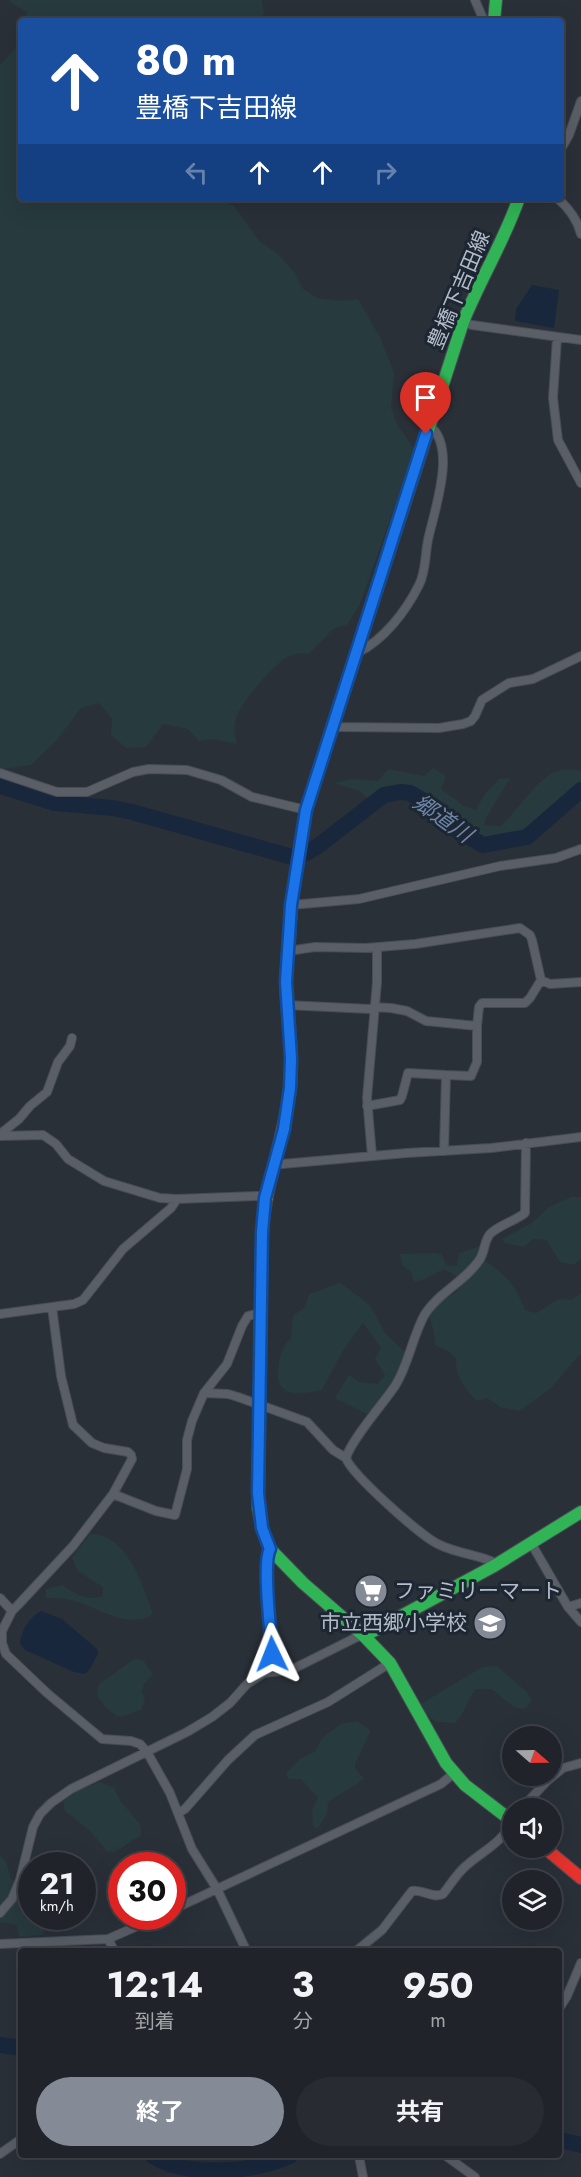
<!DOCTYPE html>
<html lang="ja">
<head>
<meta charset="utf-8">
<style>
	:root { --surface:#20242a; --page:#282c32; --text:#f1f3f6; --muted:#a2a4a8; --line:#3d4147; --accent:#848b96 }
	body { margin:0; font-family:Jost,"Noto Sans JP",sans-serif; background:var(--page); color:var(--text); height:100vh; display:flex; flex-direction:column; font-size:22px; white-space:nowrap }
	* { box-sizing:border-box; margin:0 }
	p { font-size:20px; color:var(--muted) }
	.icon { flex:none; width:33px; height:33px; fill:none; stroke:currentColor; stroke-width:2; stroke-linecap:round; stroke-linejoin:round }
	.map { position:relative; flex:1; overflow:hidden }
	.side { position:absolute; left:18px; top:1948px; width:544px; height:210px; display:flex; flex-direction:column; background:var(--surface); border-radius:6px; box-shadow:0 6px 24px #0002,0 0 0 2px var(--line) }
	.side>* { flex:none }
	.hud { position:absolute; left:18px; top:18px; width:546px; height:183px; border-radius:6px; box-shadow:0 6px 24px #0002,0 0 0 2px var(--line); background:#1a4fa0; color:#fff; overflow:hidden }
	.needle { width:39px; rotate:110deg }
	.tools { position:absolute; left:502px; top:1726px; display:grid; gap:12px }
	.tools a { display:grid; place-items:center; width:60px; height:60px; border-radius:50%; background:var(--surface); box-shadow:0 6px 24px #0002,0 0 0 2px var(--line); font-size:30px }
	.speed { position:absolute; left:18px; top:1852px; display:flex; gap:12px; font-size:30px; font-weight:700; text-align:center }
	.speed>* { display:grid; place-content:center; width:78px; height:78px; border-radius:50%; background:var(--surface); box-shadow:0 6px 24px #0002,0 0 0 2px var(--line); line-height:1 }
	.speed small { font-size:15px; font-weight:400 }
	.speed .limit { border:9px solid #d22; background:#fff; color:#111 }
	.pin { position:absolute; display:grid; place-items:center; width:51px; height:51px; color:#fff; margin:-62px -26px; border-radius:50% 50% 50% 0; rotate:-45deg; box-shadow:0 0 6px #0007 }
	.pin .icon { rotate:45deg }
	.me { position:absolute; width:66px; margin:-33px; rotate:358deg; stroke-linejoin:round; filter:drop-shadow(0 0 4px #0008) }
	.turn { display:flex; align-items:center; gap:21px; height:126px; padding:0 18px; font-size:27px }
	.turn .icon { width:78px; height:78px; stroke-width:2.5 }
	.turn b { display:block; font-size:42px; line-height:51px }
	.lanes { display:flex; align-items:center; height:57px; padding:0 18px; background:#0003; justify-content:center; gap:30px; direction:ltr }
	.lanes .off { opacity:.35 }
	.eta { display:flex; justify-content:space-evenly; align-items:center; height:102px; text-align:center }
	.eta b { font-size:36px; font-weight:700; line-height:42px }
	.primary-button { display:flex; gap:12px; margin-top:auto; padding:12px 18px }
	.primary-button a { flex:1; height:69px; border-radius:36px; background:var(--accent); color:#fff; font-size:24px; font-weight:700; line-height:69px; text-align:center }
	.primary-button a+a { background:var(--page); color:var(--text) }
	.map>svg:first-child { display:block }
</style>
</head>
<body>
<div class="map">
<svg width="581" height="2177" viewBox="0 0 581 2177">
	<rect width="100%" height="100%" fill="#2a3038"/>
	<path fill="#273a3e" d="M11 0H262L264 13 260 21H25L27 12 10 2Z
		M21 38V198H217L234 206 260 242 277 253 295 273 303 289 317 298 341 301 358 299 380 337 394 373 391 408 398 426 415 450 360 604 347 625 334 628 309 654C301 653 293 653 286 658 272 667 242 701 237 716 233 726 234 734 237 744L213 739 199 741 188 729 163 724 146 747 126 748 111 735 112 719 99 703 81 708 57 740 31 765 4 769 0 768V65L20 43Z
		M433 768 446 776 441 789 464 806 476 810 484 795 499 779 510 778 485 820V825L501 826C518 811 539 774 561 770 567 769 575 770 581 771V786L574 788C553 806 534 827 507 837 487 845 459 832 444 817 434 808 423 791 408 788 394 786 381 793 369 800L360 791 334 783 352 779 378 781 388 769 424 776Z
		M571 1197H581V1259L574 1265 560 1262 546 1240 533 1239 524 1247 505 1243 502 1239 532 1223 549 1207Z
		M481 1246 478 1256C504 1273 514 1282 525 1310L536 1313 558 1299 571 1300 581 1293V1353L551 1388 519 1411 500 1407 487 1398 477 1401C465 1389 455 1376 456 1358L448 1351 435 1345 433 1328 429 1316 440 1301 455 1293 460 1286 456 1276 444 1269 425 1279 414 1282 411 1272 402 1265 400 1254 436 1253 442 1255 446 1265 457 1266 459 1253Z
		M340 1283 370 1305 385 1333 405 1352C396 1375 387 1397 367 1414L335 1398 349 1375 360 1382 378 1384 385 1375 375 1359 381 1348 363 1323 342 1352 322 1390C296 1396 272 1397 279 1363 281 1351 283 1346 291 1338L293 1316 305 1307 309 1294Z
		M90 1534C128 1534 143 1586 153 1614 128 1631 96 1606 71 1600 63 1598 54 1598 46 1598V1589L62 1585C76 1594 87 1602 103 1596V1587L78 1571 72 1558Z
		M134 1659 143 1660 153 1674 144 1684 142 1692 145 1698 141 1710 124 1716H117L106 1708 97 1695 98 1685Z
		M497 1666 527 1692 532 1701 526 1708H516L491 1689H476C466 1700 466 1713 455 1723L436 1722 422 1711 421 1704 482 1667Z
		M357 1721 370 1730C368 1740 355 1761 355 1766 355 1771 360 1774 364 1778L357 1784 328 1802 327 1814 317 1829 313 1826 312 1811 318 1798 301 1779H289L286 1773 300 1759 314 1752 323 1737 341 1724Z
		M100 1782 114 1788 121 1802 140 1824 141 1835 115 1852 107 1851 89 1830 65 1811 63 1801 76 1791Z
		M0 1855 7 1864 11 1879 24 1884H31L32 1917H54L47 1925 42 1935 19 1937 17 1925 0 1922Z"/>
	<path fill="#19273c" d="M532 285 559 290 554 328 515 321 516 309Z
		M41 1611 62 1619 97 1649 98 1654 89 1670 85 1674 74 1672 25 1650 20 1643C22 1629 29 1618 41 1611Z"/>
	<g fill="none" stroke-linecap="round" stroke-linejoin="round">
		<path stroke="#19273c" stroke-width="16" d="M0 786 55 803 113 808 132 812 292 857
			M306 853 318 846 384 795 400 792 410 793 422 800 445 823 483 845 527 837 581 790
			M0 2045 21 2048
			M560 2140 581 2145
			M153 2156C185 2177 252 2173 290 2156"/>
		<g stroke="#484c55" stroke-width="10">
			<path id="street" d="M475 0 484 21
				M561 149 569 135 581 101
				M557 198C569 208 577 219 581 234
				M463 322 472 325 581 340
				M557 338 553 398 558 440 581 483
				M357 653C384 640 406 611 419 585 426 572 425 554 428 540 434 511 458 447 429 425
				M331 725 338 727 439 728 463 724 471 721 475 716 482 700 509 683 533 679 581 656
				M0 773 57 792H87L133 772 149 769 187 770 221 780 252 797 306 810
				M291 905 359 899 500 866 556 858 581 849
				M288 951 315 947 366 948 415 944 520 928 530 935 532 940 541 980
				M286 1005 370 1009 374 1007 391 1008 407 1011 426 1021 477 1026 479 1007 482 1003H525L530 998 541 980 550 984 581 982
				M367 1106 400 1100 402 1096 408 1073 446 1075
				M0 1134 19 1119 30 1106 47 1092 58 1062 70 1046 72 1038
				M0 1136 43 1135 56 1144 68 1159 104 1181 160 1198 177 1199 257 1196 265 1198
				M444 1151 446 1075 471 1076 477 1062V1026
				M372 1156 367 1098 377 982V948
				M275 1162 282 1164 407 1153 491 1148 581 1137
				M0 1314 74 1304 83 1300 123 1249 171 1208 177 1199
				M204 1393 228 1394 238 1397 307 1422 333 1450 346 1458C350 1473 422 1537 438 1544 455 1553 474 1554 491 1561L494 1566
				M346 1458C351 1440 383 1404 395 1386 409 1364 412 1337 425 1314 439 1292 466 1281 480 1259 485 1251 484 1241 490 1234 499 1225 515 1221 525 1213L526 1143
				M113 1494 156 1511 175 1515 187 1469V1440L192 1421 204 1393 227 1364 242 1326 248 1316 260 1313
				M531 1543 568 1607 581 1622
				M270 1549C261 1565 269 1601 270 1619 272 1637 272 1654 272 1672
				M0 1598 12 1611 18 1605 73 1546 113 1494 132 1459 131 1455 128 1452 104 1448 92 1443 73 1425 61 1376 52 1307
				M568 1607 581 1603
				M12 1611 2 1631V1643L6 1654 47 1693 102 1739 131 1741 140 1744 147 1752 170 1793 192 1849 217 1889 247 1952
				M521 1809 547 1781 563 1768 581 1763
				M178 1813 185 1809 228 1760 255 1735 328 1702 390 1663
				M172 1910 441 1784 454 1773
				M0 1913 12 1899 20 1880 33 1827 40 1814 51 1803 71 1789 187 1732 212 1717 230 1703 247 1684 264 1673 291 1670 357 1637 364 1636
				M108 1939 115 1952
				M0 1944 108 1939 158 1917
				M355 1952 382 1930 412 1891C423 1889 432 1899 443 1894 451 1884 457 1873 467 1865 484 1850 504 1842 513 1819
				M560 2007 567 1996 581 1963
				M0 2154 21 2139
				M359 2156 363 2177
				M446 2156 475 2177"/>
		</g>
		<g stroke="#484c55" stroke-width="14">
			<path id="fast" d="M494 21 496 0
				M340 704 463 322C480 280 504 241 519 198
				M262 1239 258 1507 262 1528 270 1549 303 1583 364 1636 390 1663 446 1763 465 1785 513 1822
				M364 1636 494 1566 581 1512"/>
		</g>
		<g stroke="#484c55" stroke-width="14">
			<path id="slow" d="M262 1239C263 1188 284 1140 290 1090 294 1054 287 1019 286 984 286 970 288 956 289 942"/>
		</g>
		<g stroke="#484c55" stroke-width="14">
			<path id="jam" d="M289 942 291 905 306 810 340 704
				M545 1848 581 1878"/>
		</g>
		<use href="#street" stroke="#5a5e66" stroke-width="8"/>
		<use href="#fast" stroke="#30b455" stroke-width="12"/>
		<use href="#slow" stroke="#ff9f0a" stroke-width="12"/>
		<use href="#jam" stroke="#e5322d" stroke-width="12"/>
	</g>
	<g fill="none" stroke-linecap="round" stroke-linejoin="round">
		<g stroke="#114b97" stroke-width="15">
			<path id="route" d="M272 1654C271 1632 262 1563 270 1549L262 1528 258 1493 262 1232 265 1198 284 1129 290 1088 291 1058 286 982 291 905 306 810 426 434"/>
		</g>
		<use href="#route" stroke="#1a73e8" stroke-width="10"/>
	</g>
	<defs>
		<g id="supermarket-disc" transform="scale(1.725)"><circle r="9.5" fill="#848b96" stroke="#1d2633"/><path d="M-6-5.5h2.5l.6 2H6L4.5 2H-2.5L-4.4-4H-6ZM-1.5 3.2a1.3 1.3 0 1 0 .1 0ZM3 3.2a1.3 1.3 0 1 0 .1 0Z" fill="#fff"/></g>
		<g id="school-disc" transform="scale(1.725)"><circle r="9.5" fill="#848b96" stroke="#1d2633"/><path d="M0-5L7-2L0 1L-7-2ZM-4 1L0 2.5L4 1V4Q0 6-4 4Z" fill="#fff"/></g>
	</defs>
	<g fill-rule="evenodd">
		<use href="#supermarket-disc" x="371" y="1591"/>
		<use href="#school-disc" x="490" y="1623"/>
	</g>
	<g text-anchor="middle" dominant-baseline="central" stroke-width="6" stroke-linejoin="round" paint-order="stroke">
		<g font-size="21" fill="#b4bcc9" stroke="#1d2633">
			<text transform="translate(459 290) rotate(-67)">豊橋下吉田線</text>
		</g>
		<g font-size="21" fill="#b4bcc9" stroke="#1d2633" text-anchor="start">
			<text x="394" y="1591">ファミリーマート</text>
			<text x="467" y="1623" text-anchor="end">市立西郷小学校</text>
		</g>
		<g font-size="22" font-style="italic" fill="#6d86a8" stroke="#1d2633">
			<text transform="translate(443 818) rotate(35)">郷道川</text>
		</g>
	</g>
</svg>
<div class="tools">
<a><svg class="needle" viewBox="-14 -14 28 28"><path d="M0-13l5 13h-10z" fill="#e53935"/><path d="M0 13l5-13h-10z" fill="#a2a4a8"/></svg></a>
<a><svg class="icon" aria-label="sound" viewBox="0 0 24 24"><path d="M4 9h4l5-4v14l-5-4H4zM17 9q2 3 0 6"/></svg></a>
<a><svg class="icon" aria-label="layers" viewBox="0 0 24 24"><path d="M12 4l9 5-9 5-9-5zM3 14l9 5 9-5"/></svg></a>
</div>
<div class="speed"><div>21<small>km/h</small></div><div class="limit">30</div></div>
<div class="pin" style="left:426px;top:434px;background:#d93025"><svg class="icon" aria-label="arrive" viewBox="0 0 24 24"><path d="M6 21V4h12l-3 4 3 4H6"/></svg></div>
<svg class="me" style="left:272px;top:1654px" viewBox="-20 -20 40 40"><path d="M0-17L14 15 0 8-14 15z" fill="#1a73e8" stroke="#fff" stroke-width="4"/></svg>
<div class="hud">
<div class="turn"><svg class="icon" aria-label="ahead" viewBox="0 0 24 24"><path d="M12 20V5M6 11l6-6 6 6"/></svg><div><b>80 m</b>豊橋下吉田線</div></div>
<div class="lanes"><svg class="icon off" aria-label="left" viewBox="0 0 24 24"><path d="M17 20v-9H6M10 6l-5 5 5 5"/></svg><svg class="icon" aria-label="ahead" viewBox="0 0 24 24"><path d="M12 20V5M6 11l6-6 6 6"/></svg><svg class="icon" aria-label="ahead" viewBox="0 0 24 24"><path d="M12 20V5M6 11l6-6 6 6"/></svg><svg class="icon off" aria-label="right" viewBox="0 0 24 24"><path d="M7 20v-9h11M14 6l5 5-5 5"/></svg></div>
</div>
<section class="side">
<div class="eta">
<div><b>12:14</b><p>到着</p></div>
<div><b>3</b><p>分</p></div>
<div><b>950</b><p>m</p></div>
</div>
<div class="primary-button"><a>終了</a><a>共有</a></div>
</section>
</div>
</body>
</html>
